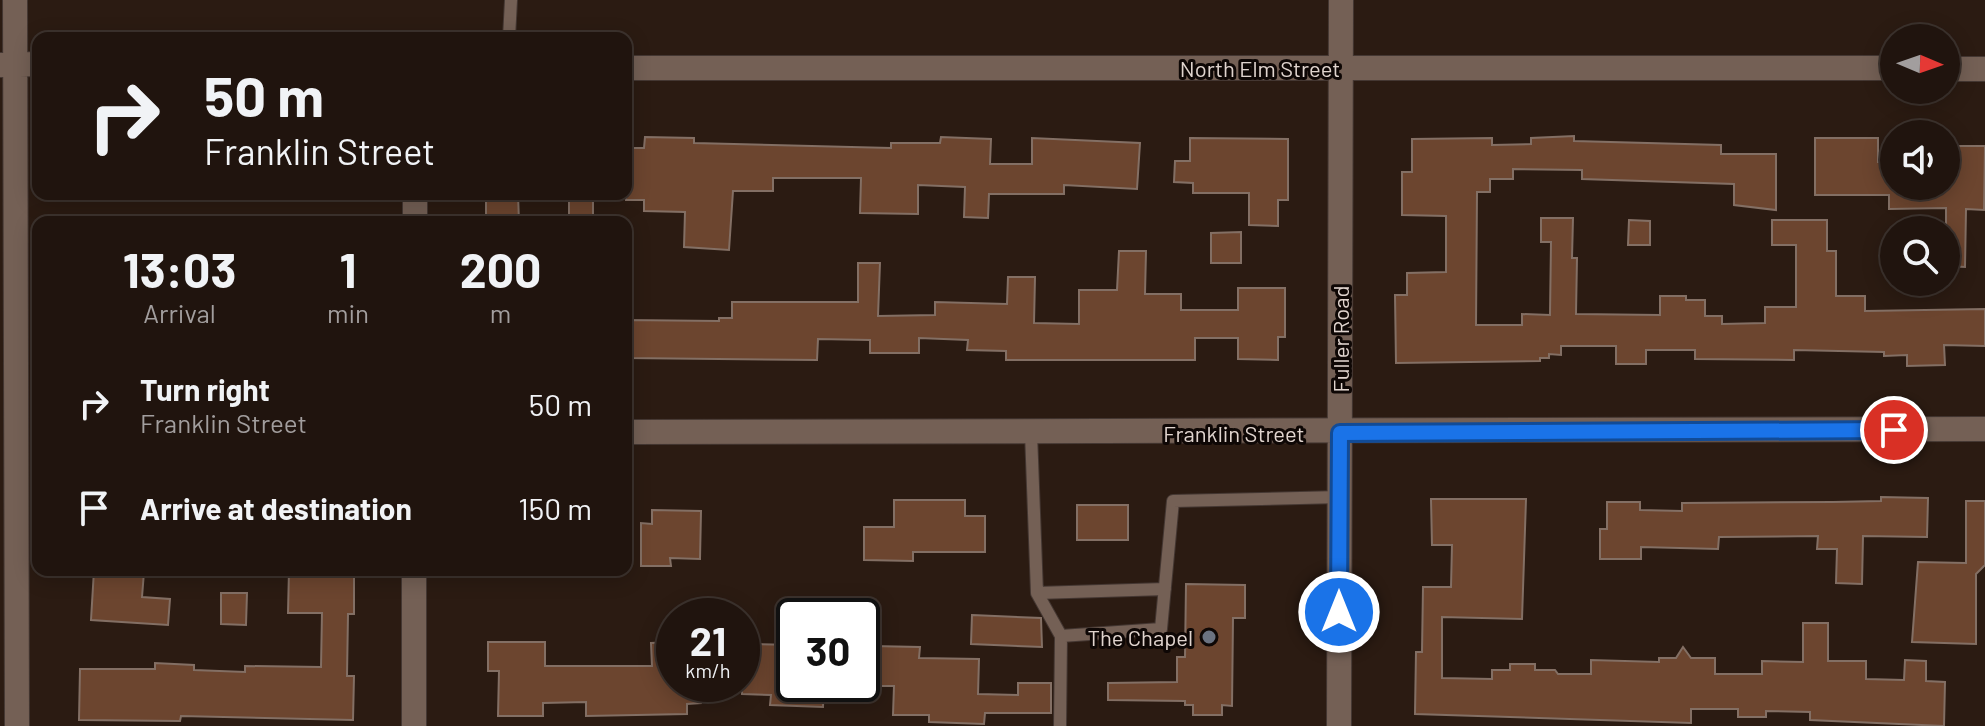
<!DOCTYPE html>
<html lang="en">
<head>
<meta charset="utf-8">
<style>
	:root { --surface:#20140e; --page:#281d17; --text:#f1f3f6; --muted:#a29e9e; --line:#3d332e }
	body { margin:0; font-family:Barlow,sans-serif; background:var(--page); color:var(--text); height:100vh; display:flex; flex-direction:column; font-size:30px; white-space:nowrap }
	* { box-sizing:border-box; margin:0 }
	p { font-size:26px; color:var(--muted) }
	.icon { flex:none; width:44px; height:44px; fill:none; stroke:currentColor; stroke-width:2; stroke-linecap:round; stroke-linejoin:round }
	.map { position:relative; flex:1; overflow:hidden }
	.details { position:absolute; left:32px; top:216px; width:600px; height:360px; display:flex; flex-direction:column; background:var(--surface); border-radius:16px; box-shadow:0 4px 20px #0003,0 0 0 2px var(--line) }
	.details>* { flex:none }
	.top-card { position:absolute; left:32px; top:32px; width:600px; height:168px; border-radius:16px; box-shadow:0 4px 20px #0003,0 0 0 2px var(--line); background:#20140e; color:var(--text); overflow:hidden }
	.needle { width:52px; rotate:92deg }
	.controls { position:absolute; left:1880px; top:24px; display:grid; gap:16px }
	.controls a { display:grid; place-items:center; width:80px; height:80px; border-radius:50%; background:var(--surface); box-shadow:0 4px 20px #0003,0 0 0 2px var(--line); font-size:40px }
	.speed { position:absolute; left:656px; top:598px; display:flex; gap:16px; font-size:40px; font-weight:700; text-align:center }
	.speed>* { display:grid; place-content:center; width:104px; height:104px; border-radius:50%; background:var(--surface); box-shadow:0 4px 20px #0003,0 0 0 2px var(--line); line-height:1 }
	.speed small { font-size:20px; font-weight:400 }
	.speed .limit { border:4px solid #111; border-radius:12px; background:#fff; color:#111 }
	.pin { position:absolute; display:grid; place-items:center; width:68px; height:68px; color:#fff; margin:-34px; border:4px solid #fff; border-radius:50%; box-shadow:0 2px 8px #0007 }
	.me { position:absolute; width:88px; margin:-44px; rotate:0deg; stroke-linejoin:round; filter:drop-shadow(0 0 6px #0008) }
	.turn { display:flex; align-items:center; gap:28px; height:168px; padding:0 40px; font-size:36px }
	.turn .icon { width:104px; height:104px; stroke-width:2.5 }
	.turn b { display:block; font-size:56px; line-height:68px }
	.eta { display:flex; justify-content:space-evenly; align-items:center; height:136px; text-align:center }
	.eta b { font-size:48px; font-weight:700; line-height:56px }
	ul { padding:0; list-style:none }
	li { display:flex; align-items:center; gap:24px; height:104px; padding:0 40px }
	li div { flex:1 }
	li b { display:block; font-size:30px }
	li em { font-style:normal }
	.map>svg:first-child { display:block }
</style>
</head>
<body>
<div class="map">
<svg width="1985" height="726" viewBox="0 0 1985 726">
	<rect width="100%" height="100%" fill="#2b1b12"/>
	<path fill="#6c452f" stroke="#836f64" stroke-width="2" d="M1574 136V141L1721 145V154H1776V210L1734 205V184L1582 179V170L1513 169V179H1490V192H1477L1476 325H1522V314L1550 315 1551 242H1541V218H1573L1572 258H1577L1576 314 1660 315V296H1686V300H1705V316H1722V324L1765 323V307H1796V245H1772V220H1827V251H1836V296H1865V311L1985 309V346L1944 345 1945 365 1907 366V355L1884 356V352L1794 350V360L1695 359V350H1646V364H1616V346H1561V355L1549 354V358H1540V361L1396 363 1395 295H1407V273L1446 272V216L1402 215V172H1412V139L1492 138V145L1531 144V138Z
		M645 137 694 138V143L891 148V143H940L941 137 991 139 990 164H1032V138L1140 143 1137 189 1064 185V194H989L988 218 964 217 965 187 918 185V214L860 213 861 178H773V191H733L729 250 684 247 685 212 644 211V200H626V148H644Z
		M1190 138 1288 139V200H1278V226L1249 225V193H1193V183L1174 182 1175 161H1190Z
		M1815 138H1878V162H1894V186H1951V146H1985L1984 210 1966 209 1965 267 1946 266V208L1889 209V195H1815Z
		M486 194H518L519 222H486Z
		M569 194H593V222H569Z
		M1629 220 1650 221V245H1628Z
		M1241 232V263H1211V233Z
		M1119 251H1146L1145 294H1181V310H1238V288H1285V337H1278V360L1238 359V338H1195V360H1006V351L967 350 968 340 919 338V353H870V340L818 339 817 360 626 358V320L719 321V318H732V302H858V263H880L878 316 935 315V302L1007 304 1008 277H1035L1034 323 1079 324V290H1117Z
		M1881 497 1928 498 1927 537 1863 536 1862 584 1836 583 1837 549H1817L1818 536 1719 537 1718 549 1641 547V559H1600V529H1607V502H1640V510L1682 511V503L1833 502 1881 501Z
		M1431 499H1526L1522 619 1442 617V678L1492 679V670H1510V664H1535V670H1555L1558 674H1591V660L1659 662V658H1676L1683 647 1691 658H1715V674H1762V661L1803 662V623H1828V661H1866V679L1904 680 1905 660 1926 661V681L1945 682 1944 726 1810 720V712L1766 711V717H1738V709H1691V723L1415 714 1416 652H1422L1423 587H1451L1452 545H1432Z
		M894 500H965V516H985V552H913V561L864 560V527H894Z
		M1966 501H1985V565L1976 574V644L1912 642 1918 562 1966 563Z
		M1077 505H1128V540H1077Z
		M652 510 701 511 700 559 670 558 671 566H641V523L652 524Z
		M94 570 144 572 142 597 170 599 168 625 91 620Z
		M289 570H354V614H348L347 676H354L353 720 181 716 180 721 79 720 80 669H155V663L194 665V670L245 672V666L321 667 322 613H288Z
		M1186 584 1245 585V618H1233L1232 706 1222 705V715H1193V705H1185V701L1108 700V683L1177 682V657H1185Z
		M221 593H247L246 625 221 624Z
		M972 615 1041 618 1042 647 971 644Z
		M488 642H545V666H652L651 643 674 642V684H701V703L687 704V714L586 716V702L543 703V716H498L499 671H488Z
		M747 644 794 645V684H824L823 707 770 705 771 695 742 694V653H747Z
		M872 646 920 647 919 658 979 659 978 694 1018 695V683H1051V713H985L984 724 929 722V715H893L894 686H872Z"/>
	<g fill="none" stroke-linecap="round" stroke-linejoin="round">
		<g stroke="#443732" stroke-width="14">
			<path id="lane" d="M509 38 511 0
				M1031 433 1037 593 1061 636 1161 629 1173 501 1340 497
				M1037 593 1165 589
				M1060 726 1061 636"/>
		</g>
		<g stroke="#443732" stroke-width="26">
			<path id="street" d="M15 0 17 726
				M0 65 38 64
				M626 68H1894
				M1946 69H1985
				M415 222V194
				M626 432 1985 429
				M414 726V570
				M1339 726 1341 0"/>
		</g>
		<use href="#lane" stroke="#746055" stroke-width="12"/>
		<use href="#street" stroke="#746055" stroke-width="24"/>
	</g>
	<g fill="none" stroke-linecap="round" stroke-linejoin="round">
		<g stroke="#114b97" stroke-width="20">
			<path id="route" d="M1339 612 1340 433 1894 430"/>
		</g>
		<use href="#route" stroke="#1a73e8" stroke-width="14"/>
	</g>
	<circle fill="#6b7280" stroke="#0e0705" stroke-width="3" cx="1209" cy="637" r="8"/>
	<g text-anchor="middle" dominant-baseline="central" stroke-width="6" stroke-linejoin="round" paint-order="stroke">
		<g font-size="22" fill="#e0d4ce" stroke="#0e0705">
			<text x="1260" y="68">North Elm Street</text>
			<text transform="translate(1340 339) rotate(-90)">Fuller Road</text>
			<text x="1234" y="433">Franklin Street</text>
		</g>
		<g font-size="22" fill="#e0d4ce" stroke="#0e0705" text-anchor="end">
			<text x="1193" y="637">The Chapel</text>
		</g>
	</g>
</svg>
<div class="controls">
<a><svg class="needle" viewBox="-14 -14 28 28"><path d="M0-13l5 13h-10z" fill="#e53935"/><path d="M0 13l5-13h-10z" fill="#a29e9e"/></svg></a>
<a><svg class="icon" aria-label="sound" viewBox="0 0 24 24"><path d="M4 9h4l5-4v14l-5-4H4zM17 9q2 3 0 6"/></svg></a>
<a><svg class="icon" aria-label="search" viewBox="0 0 24 24"><circle cx="10" cy="10" r="6"/><path d="M15 15l6 6"/></svg></a>
</div>
<div class="speed"><div>21<small>km/h</small></div><div class="limit">30</div></div>
<div class="pin" style="left:1894px;top:430px;background:#d93025"><svg class="icon" aria-label="arrive" viewBox="0 0 24 24"><path d="M6 21V4h12l-3 4 3 4H6"/></svg></div>
<svg class="me" style="left:1339px;top:612px" viewBox="-20 -20 40 40"><circle r="17" fill="#1a73e8" stroke="#fff" stroke-width="3"/><path d="M0-11L8 9 0 5-8 9z" fill="#fff"/></svg>
<div class="top-card">
<div class="turn"><svg class="icon" aria-label="right" viewBox="0 0 24 24"><path d="M7 20v-9h11M14 6l5 5-5 5"/></svg><div><b>50 m</b>Franklin Street</div></div>
</div>
<section class="details">
<div class="eta">
<div><b>13:03</b><p>Arrival</p></div>
<div><b>1</b><p>min</p></div>
<div><b>200</b><p>m</p></div>
</div>
<ul>
<li><svg class="icon" aria-label="right" viewBox="0 0 24 24"><path d="M7 20v-9h11M14 6l5 5-5 5"/></svg><div><b>Turn right</b><p>Franklin Street</p></div><em>50 m</em></li>
<li><svg class="icon" aria-label="arrive" viewBox="0 0 24 24"><path d="M6 21V4h12l-3 4 3 4H6"/></svg><div><b>Arrive at destination</b></div><em>150 m</em></li>
</ul>
</section>
</div>
</body>
</html>
